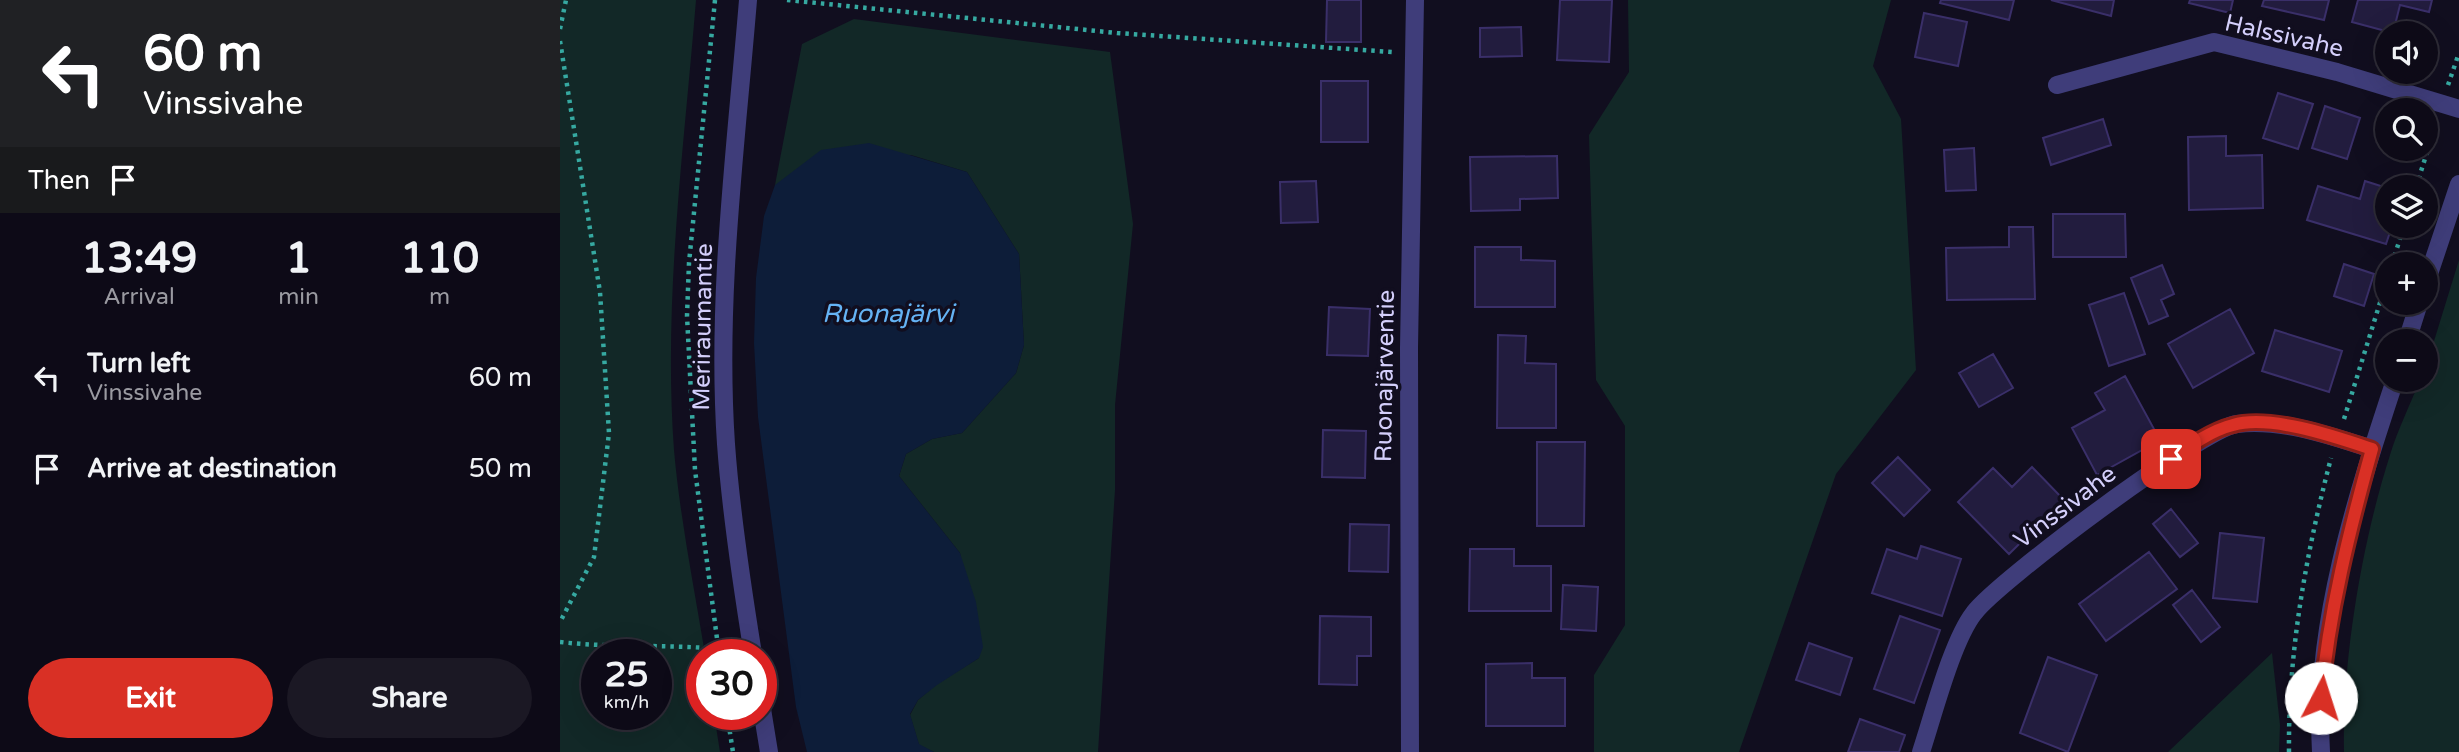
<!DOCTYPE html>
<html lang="en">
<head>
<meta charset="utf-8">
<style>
	:root { --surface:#0d0a17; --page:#1b1824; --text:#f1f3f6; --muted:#9a9aa1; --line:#2d2b36; --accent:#d93025 }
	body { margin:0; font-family:"Varela Round",sans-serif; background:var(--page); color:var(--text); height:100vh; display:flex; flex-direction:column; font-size:26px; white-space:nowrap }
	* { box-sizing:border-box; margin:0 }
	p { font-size:23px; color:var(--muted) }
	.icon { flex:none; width:38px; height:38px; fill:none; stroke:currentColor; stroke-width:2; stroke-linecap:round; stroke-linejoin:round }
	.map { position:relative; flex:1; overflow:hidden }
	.drawer { display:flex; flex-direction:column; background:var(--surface); width:560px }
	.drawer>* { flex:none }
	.top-card { background:#202124; color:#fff; overflow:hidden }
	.buttons { position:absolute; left:1815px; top:21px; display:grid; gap:14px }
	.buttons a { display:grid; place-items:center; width:63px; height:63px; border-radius:50%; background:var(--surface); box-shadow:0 7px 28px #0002,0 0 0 2px var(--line); font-size:35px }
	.speed { position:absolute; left:21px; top:639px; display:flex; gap:14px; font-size:35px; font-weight:700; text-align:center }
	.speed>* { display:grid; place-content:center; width:91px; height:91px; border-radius:50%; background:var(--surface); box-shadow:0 7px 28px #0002,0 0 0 2px var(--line); line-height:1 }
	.speed small { font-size:18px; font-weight:400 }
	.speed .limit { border:10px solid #d22; background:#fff; color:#111 }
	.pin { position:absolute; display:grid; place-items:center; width:60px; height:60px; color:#fff; margin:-30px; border-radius:14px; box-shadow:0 4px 10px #0006 }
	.me { position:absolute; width:77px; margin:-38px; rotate:5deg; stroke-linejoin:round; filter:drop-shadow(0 0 5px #0008) }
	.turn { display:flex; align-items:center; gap:24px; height:147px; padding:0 28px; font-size:32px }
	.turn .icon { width:91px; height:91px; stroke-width:2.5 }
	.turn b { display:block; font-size:49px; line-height:60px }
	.then { display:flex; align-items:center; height:66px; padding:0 28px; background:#0003; gap:14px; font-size:26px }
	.eta { display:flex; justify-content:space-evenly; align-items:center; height:119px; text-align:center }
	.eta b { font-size:42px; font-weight:700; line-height:49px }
	.primary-button { display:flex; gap:14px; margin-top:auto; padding:14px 28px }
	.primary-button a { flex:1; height:80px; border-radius:42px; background:var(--accent); color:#fff; font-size:28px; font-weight:700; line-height:80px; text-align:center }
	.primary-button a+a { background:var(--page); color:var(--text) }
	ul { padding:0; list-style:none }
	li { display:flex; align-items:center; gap:21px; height:91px; padding:0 28px }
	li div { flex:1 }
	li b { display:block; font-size:26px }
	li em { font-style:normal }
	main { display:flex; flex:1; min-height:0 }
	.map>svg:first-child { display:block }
</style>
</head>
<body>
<main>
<section class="drawer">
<div class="top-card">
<div class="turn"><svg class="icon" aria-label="left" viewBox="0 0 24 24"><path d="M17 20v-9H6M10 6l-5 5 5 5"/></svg><div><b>60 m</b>Vinssivahe</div></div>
<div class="then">Then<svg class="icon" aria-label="arrive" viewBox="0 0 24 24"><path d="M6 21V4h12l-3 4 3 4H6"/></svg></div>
</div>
<div class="eta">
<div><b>13:49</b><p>Arrival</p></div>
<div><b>1</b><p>min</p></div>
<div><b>110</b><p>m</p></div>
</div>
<ul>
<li><svg class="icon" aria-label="left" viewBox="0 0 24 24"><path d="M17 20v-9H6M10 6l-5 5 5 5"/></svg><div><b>Turn left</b><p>Vinssivahe</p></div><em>60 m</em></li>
<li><svg class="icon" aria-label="arrive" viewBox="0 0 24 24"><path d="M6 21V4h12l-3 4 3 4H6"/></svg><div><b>Arrive at destination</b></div><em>50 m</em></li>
</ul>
<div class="primary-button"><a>Exit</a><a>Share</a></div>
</section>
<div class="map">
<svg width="1899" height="752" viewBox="0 0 1899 752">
	<rect width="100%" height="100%" fill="#110e1f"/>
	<path fill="#122827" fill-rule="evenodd" d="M0 0H136C124 149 103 300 114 450 120 518 134 587 145 654H142V714H154L160 752H0ZM37 654H96V714H37Z
		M1068 0H1331L1313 66 1341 119 1356 370 1276 474 1179 752H1034V675L1065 625V426L1036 380 1029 135 1069 72Z
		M294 19 550 52 573 224 555 405V490L538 752H374L359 745 350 715 358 700 377 684 419 658 400 553 339 476 346 454 372 439 402 433 456 373 464 345 459 254 407 172 351 155 215 185 242 44Z
		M1899 260V752H1784C1782 660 1802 542 1830 455 1838 429 1850 405 1860 380H1866V367Z
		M1712 653 1720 725 1719 752H1608Z"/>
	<path fill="#0d1d39" d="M309 143 407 172 459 254 464 345 456 373 402 433 372 439 346 454 339 476 400 553 416 602 423 647 419 658 377 685 358 700 350 714 359 744 374 752H247L236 707 198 417 194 343 196 278 204 216 215 185 261 150Z"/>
	<path fill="#221c3e" stroke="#3a2f69" stroke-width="2" d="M767 0H801V42H766Z
		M1000 0H1052L1049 62 997 60Z
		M1381 0H1454L1449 20 1380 3Z
		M1491 0H1554L1551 16Z
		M1630 0H1673L1670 13 1629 3Z
		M1704 0H1769L1764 20 1702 6Z
		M1798 0H1872L1869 12 1840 5 1833 33 1792 22Z
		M1364 13 1407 22 1398 66 1355 57Z
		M961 27 962 56 920 57V28Z
		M761 81H808V142H761Z
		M1718 93 1753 104 1738 149 1703 138Z
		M1765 106 1800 118 1787 159 1752 148Z
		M1543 119 1551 145 1491 165 1483 138Z
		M1666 136V156L1702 155 1703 208 1629 210 1628 137Z
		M1414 148 1416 190 1386 191 1384 150Z
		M997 156 998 198 960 199V210L911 211 910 157Z
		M756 181 758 222 721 223 720 182Z
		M1805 181 1827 188V226H1832L1826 244 1747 220 1758 186 1800 199Z
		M1493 214H1565L1566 257H1493Z
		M1449 227H1473L1475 299 1387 300 1386 248 1449 247Z
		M915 247H961V260L995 261V307H915Z
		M1784 264 1814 274 1804 306 1774 296Z
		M1602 265 1614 294 1601 300 1608 316 1589 324 1571 278Z
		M1564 293 1585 354 1549 366 1529 305Z
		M769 307 810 309 808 356 767 355Z
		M1670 309 1694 353 1633 388 1608 344Z
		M1715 330 1782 351 1769 392 1702 371Z
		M938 335 966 336 965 363 996 364V428H937Z
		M1433 354 1453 388 1419 407 1399 373Z
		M1565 376 1600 440 1537 475 1512 428 1545 410 1535 393Z
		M763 430 806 431 805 478 762 477Z
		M977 442H1025L1024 526H977Z
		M1338 457 1370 490 1344 516 1312 483Z
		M1472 467 1504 500 1449 554 1398 502 1433 468 1452 487Z
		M1611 509 1638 543 1620 557 1593 524Z
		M790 524 829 525 828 572 789 571Z
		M1660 533 1704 538 1697 602 1653 598Z
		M1361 546 1401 559 1382 616 1312 593 1327 549 1357 559Z
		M910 549H954V566H991V611H909Z
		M1589 552 1617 589 1546 641 1519 604Z
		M1003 585 1038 587 1036 631 1001 629Z
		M1632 590 1660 627 1641 642 1613 605Z
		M760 616 811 617V656H797V685L759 684Z
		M1340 616 1380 630 1354 703 1314 689Z
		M1249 643 1292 658 1280 695 1236 680Z
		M1488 657 1537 675 1508 752 1460 733Z
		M972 663V678H1005V726H926V664Z
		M1300 719 1345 735 1339 752H1288Z"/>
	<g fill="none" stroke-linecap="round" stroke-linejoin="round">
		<path stroke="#36a9a1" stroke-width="4.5" stroke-dasharray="3.5 5" stroke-linecap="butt" d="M155 0 129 263 127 316 135 470 159 654
			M227 0 557 33 832 52
			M0 29 6 0
			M0 41 40 292 49 433 34 557 0 622
			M1888 85 1899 53
			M1856 187 1876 124
			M1832 264 1844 226
			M1784 419 1827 280
			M0 642C53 648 105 644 158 649
			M167 714 173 752
			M1729 752C1728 652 1746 554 1771 458"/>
		<path stroke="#3f3d7a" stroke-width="18" d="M188 0C176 147 156 297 166 444 171 514 182 586 193 654
			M1497 85 1654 42 1777 72 1899 109
			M1866 283 1899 184
			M1847 341 1859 303
			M201 703 209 752
			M850 752 849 348 855 0
			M1361 752C1373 716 1392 641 1414 613 1438 581 1643 428 1677 424 1723 419 1768 435 1812 449
			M1761 752C1754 626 1796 498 1835 380"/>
	</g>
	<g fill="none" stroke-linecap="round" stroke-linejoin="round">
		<g stroke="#8d1f18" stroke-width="18">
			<path id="route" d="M1611 459C1629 446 1652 430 1673 425 1710 414 1776 437 1812 449 1789 532 1769 612 1761 698"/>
		</g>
		<use href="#route" stroke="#d93025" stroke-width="12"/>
	</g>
	<g text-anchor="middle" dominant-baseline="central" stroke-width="7" stroke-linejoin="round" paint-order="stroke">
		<g font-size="24" fill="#d4cffb" stroke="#110e1f">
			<text transform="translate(1724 36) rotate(13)">Halssivahe</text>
			<text transform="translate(143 327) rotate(-89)">Meriraumantie</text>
			<text transform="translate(825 376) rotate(-89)">Ruonajärventie</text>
			<text transform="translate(1505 507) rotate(-37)">Vinssivahe</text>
		</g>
		<g font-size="26" font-style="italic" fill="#65b3f4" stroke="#110e1f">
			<text x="328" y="313">Ruonajärvi</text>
		</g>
	</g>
</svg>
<div class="buttons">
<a><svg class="icon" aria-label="sound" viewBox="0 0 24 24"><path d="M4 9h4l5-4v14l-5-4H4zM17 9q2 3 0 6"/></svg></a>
<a><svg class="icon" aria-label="search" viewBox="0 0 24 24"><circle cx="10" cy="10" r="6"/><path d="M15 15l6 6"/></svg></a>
<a><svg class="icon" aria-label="layers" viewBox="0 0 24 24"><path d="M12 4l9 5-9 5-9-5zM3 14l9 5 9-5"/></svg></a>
<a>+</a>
<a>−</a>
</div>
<div class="speed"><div>25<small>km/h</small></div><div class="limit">30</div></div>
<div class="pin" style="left:1611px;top:459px;background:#d93025"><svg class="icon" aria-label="arrive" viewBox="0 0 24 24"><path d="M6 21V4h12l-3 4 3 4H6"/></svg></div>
<svg class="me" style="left:1761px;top:698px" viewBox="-20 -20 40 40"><circle r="19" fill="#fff"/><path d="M0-13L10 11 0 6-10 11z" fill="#d93025"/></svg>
</div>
</main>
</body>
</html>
